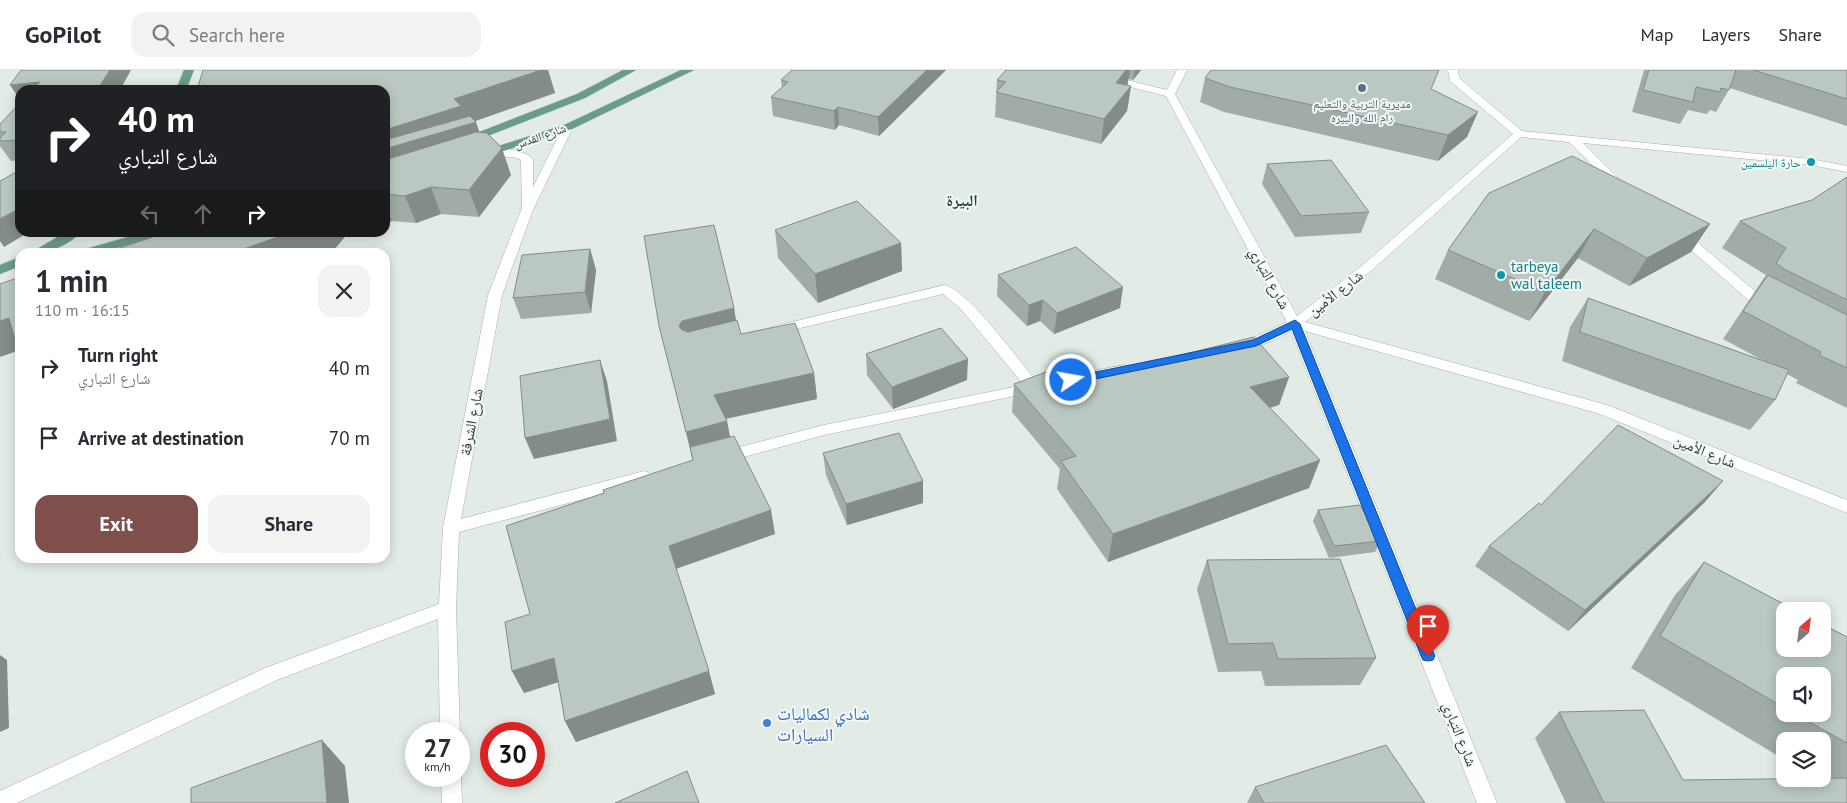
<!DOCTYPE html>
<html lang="en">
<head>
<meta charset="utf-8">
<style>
	:root { --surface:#fff; --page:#f2f2f3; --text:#2b2b33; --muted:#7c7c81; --line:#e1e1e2; --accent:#7e4f4b }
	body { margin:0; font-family:"PT Sans","Noto Naskh Arabic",sans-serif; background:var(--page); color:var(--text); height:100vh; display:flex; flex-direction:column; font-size:19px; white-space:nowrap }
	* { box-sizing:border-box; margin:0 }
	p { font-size:16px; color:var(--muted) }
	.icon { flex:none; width:28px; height:28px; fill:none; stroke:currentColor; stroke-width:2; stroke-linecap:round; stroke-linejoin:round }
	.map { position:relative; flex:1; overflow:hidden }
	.drawer { position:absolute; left:15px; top:178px; width:375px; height:315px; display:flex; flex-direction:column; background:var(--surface); border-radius:15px; box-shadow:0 2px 12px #0003 }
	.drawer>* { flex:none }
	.hud { position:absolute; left:15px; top:15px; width:375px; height:152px; border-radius:15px; box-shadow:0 2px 12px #0003; background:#202124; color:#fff; overflow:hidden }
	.needle { width:32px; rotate:28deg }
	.controls { position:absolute; left:1776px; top:532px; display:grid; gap:10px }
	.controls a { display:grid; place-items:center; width:55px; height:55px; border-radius:10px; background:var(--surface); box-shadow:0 2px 12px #0003; font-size:25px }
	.speed { position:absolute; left:405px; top:652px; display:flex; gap:10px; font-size:25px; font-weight:700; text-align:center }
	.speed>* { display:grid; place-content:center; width:65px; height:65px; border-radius:50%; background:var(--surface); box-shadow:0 2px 12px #0003; line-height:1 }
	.speed small { font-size:12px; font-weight:400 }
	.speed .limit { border:8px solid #d22; background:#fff; color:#111 }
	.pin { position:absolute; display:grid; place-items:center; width:42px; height:42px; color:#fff; margin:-51px -21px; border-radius:50% 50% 50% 0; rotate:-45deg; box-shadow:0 0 5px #0007 }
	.pin .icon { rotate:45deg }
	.me { position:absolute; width:55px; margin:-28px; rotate:78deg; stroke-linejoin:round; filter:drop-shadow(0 0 4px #0008) }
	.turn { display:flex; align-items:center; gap:18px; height:105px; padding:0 20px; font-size:22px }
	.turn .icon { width:65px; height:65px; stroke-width:2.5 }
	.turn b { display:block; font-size:35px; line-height:42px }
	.lanes { display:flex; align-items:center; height:48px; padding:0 20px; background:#0003; justify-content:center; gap:25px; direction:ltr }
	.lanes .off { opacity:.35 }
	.round { display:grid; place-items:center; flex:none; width:52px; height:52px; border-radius:15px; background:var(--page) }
	.overview { display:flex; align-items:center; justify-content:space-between; height:85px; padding:0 20px }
	h1 { font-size:30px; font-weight:700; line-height:38px }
	.primary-button { display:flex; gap:10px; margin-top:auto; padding:10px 20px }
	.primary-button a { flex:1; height:58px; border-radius:15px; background:var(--accent); color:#fff; font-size:20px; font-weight:700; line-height:58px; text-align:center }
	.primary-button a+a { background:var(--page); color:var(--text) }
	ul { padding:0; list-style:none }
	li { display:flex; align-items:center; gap:15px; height:70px; padding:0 20px }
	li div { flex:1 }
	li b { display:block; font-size:19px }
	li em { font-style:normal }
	header { display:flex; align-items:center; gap:30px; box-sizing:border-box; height:70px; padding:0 25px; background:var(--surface); border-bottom:1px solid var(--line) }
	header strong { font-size:24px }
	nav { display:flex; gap:28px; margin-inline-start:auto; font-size:18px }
	.search { width:350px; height:45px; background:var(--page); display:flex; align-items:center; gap:12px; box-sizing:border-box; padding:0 18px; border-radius:15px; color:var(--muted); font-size:19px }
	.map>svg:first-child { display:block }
</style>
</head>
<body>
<header>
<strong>GoPilot</strong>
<div class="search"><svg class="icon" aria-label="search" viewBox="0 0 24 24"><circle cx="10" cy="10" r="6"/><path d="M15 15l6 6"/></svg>Search here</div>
<nav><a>Map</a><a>Layers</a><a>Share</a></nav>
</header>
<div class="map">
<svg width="1847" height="733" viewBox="0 0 1847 733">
	<rect width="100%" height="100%" fill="#e2ebe6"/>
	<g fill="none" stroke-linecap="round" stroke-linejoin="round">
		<g stroke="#a5b2ac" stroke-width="1">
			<path id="minor" d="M1069 0H1086L1167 20 1177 0H1187L1175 24 1297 246 1364 194 1513 64 1450 11 1448 0H1458L1459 8 1522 61 1811 89 1847 96V102L1811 95 1583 73 1627 117 1625 119H1617L1569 72 1521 67 1372 200 1305 252 1607 335 1847 430V443L1597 343 1305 261 1497 733H1477L1291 261C1278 268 1250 283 1235 279L1233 276 1235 273 1253 268 1287 252 1166 26 1071 2Z
				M568 54 573 57 533 140 502 225 461 449 644 401 650 403 652 407 650 411 644 413 459 462 456 538 460 664 459 666V664H440L438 549 277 610 17 733H0V721L265 598 439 534 443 458 488 225 522 138 521 90C508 82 489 92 479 84 490 75 523 78 533 89V117L563 57Z
				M1680 160 1684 161 1763 228 1774 233 1776 236 1774 239 1769 240 1753 234 1676 167 1674 164Z
				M945 215C969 221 1021 293 1039 315L1041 318 1039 321 824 365 722 393 717 391 714 387 717 383 824 355 1024 315 960 238 943 224 775 264 770 263 768 260 770 257 775 256Z
				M1124 295 1129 297 1131 300 1129 303 1063 317 1058 315 1056 312 1058 309 1063 307Z
				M459 701 461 706 462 733H442L441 706H459Z"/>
		</g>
		<g stroke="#c2c8c6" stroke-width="1">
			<path id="major" d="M184 0H194L186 20H176Z
				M623 0H636L585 28 472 72H464L463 70 464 68 577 24Z
				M681 0H694L572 59 488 86H480L478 84 480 82 564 55Z
				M66 162H81C69 175 49 184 32 182Z
				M145 162H166L164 165 102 182H84L86 179Z
				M20 187V196L0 204V195Z"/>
		</g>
		<use href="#minor" fill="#fff" fill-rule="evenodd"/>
		<use href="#major" fill="#6b9c8b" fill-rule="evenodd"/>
	</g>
	<path fill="#a1aca7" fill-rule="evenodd" d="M203 0H548L555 23 475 51 479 62 511 105 479 147 441 144 416 153 392 151 385 153V20Z
		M792 0H946L879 66 839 55 835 60 773 46 771 27 782 17 781 10Z
		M1006 0H1141L1133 10 1128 9 1127 16H1131L1127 41 1101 74 995 47 997 10Z
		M1644 0H1847V56L1730 18 1716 42 1710 40 1707 44 1688 40 1680 54 1632 42Z
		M1205 8 1432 20 1467 67 1438 91 1224 42 1200 32Z
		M20 33V90L11 91 0 76V54Z
		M1267 94 1369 142 1361 163 1295 167 1262 114Z
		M1847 107V338L1796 313 1798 310 1787 304 1775 330 1750 360 1562 291 1570 257 1588 228 1762 290 1723 269 1766 205 1722 178 1740 151 1812 130Z
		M1489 123 1710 154 1691 182 1629 216 1578 188 1529 251 1435 209 1448 180Z
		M775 160 901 173 902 201 818 233 778 188Z
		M590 179 596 200 591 243 521 249 513 228Z
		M998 205 1120 238 1054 264 1040 251 1027 256 997 226Z
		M734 238 736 251 741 264 814 303 817 329 726 349 730 367 775 464 676 499 715 624 576 672 565 651 558 612 524 623 512 601 530 544 604 423 693 390 659 256Z
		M866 284 967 310 893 339 867 305Z
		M1289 307 1279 335 1270 338 1320 390 1309 418 1108 492 1057 419 1060 399 1012 342 1014 314 1084 309Z
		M823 383 923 433 847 455 826 405Z
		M1705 432 1568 561 1475 496 1489 476 1541 435Z
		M1318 440 1381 471 1375 482 1329 488 1313 451Z
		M1207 490 1376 588 1360 615 1265 616 1261 601 1218 602 1197 519Z
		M1704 492 1847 567V733H1566L1535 668 1559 642 1683 710 1822 709V671H1785V690L1631 598 1675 525ZM1785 606 1822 644H1785Z
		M1255 717 1425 733H1247Z"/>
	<path fill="#838c88" d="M110 0H131L120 20H97Z
		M541 0H548L555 23 467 54 476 52 485 78 385 109V60L454 29Z
		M927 0H946L879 66 878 47Z
		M1126 0H1130L1127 18 1116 13Z
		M1135 0H1141L1133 10Z
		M40 12 46 20H20V30L10 15Z
		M1131 16 1127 41 1101 74 1104 49Z
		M838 37 839 55 835 60 834 41Z
		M1478 42 1467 67 1438 91 1448 65Z
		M502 78 511 105 479 147 469 120Z
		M431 117 441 144 416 153 405 126Z
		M385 135 392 151 385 153Z
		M20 138V162H29L4 177 0 171V149Z
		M1710 154 1691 182 1629 216 1647 188Z
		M1594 159 1578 188 1529 251 1545 222Z
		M292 162H349L334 180 327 182H235Z
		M901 173 902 201 818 233 815 204Z
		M590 179 596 200 591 243 585 222Z
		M1123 217 1120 238 1054 264 1057 243Z
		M1043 230 1040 251 1027 256 1029 235Z
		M734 238 738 263 687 276 679 256 682 251Z
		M9 248 20 261V280L0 287V251Z
		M968 289 967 310 893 339 892 317Z
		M600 290 607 311 617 371 534 389 525 368Z
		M814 303 817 329 719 350 714 325Z
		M1289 307 1279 335 1241 345 1250 317Z
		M727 351 732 377 692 387 686 362Z
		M1320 390 1309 418 1108 492 1113 464Z
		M923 411V433L847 455 846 434Z
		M1723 411 1705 432 1568 561 1585 540Z
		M771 440 775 464 675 499 669 476Z
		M0 585 7 590 9 658 0 662Z
		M554 588 565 610 524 623 512 601Z
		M709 601 715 624 576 672 565 651Z
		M322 670 345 696 349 733H327Z"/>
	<path fill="#bbc8c2" stroke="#838c88" d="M21 0H110L97 20H32L40 12 10 15Z
		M203 0H541L454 29 461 36 385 60V20H197Z
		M792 0H927L878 47 838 37 834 41 771 27 788 12 781 10Z
		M1006 0H1126L1116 13 1131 16 1104 49 996 22 1006 12 997 10Z
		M1211 0H1439L1431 19 1478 42 1448 65 1230 17 1205 8Z
		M1649 0H1736L1729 20 1721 18 1720 22 1696 17 1693 32 1643 20Z
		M1753 0H1847V29Z
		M20 33V70L0 71V68L6 62H0V54Z
		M470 46 476 52 385 79V70Z
		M476 62 487 63 502 78 469 120 431 117 405 126 385 124V90Z
		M1572 86 1710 154 1647 188 1594 159 1545 222 1448 180 1489 123Z
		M1331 90 1369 142 1301 146 1267 94Z
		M20 100V138L0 149V111Z
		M1847 107V230L1784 199 1776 193 1786 178 1740 151 1812 130Z
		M857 131 901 173 815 204 775 160Z
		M714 155 734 238 682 251 679 256 682 260 688 262 737 250 741 264 795 253 814 303 714 325 727 351 686 362 659 256 644 166Z
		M167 162H292L235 182H108Z
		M1076 177 1123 217 1057 243 1043 230 1029 235 998 205Z
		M590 179 585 222 513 228 522 185Z
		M1768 205 1847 245V298L1819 285 1821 282 1743 241Z
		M20 207V264L15 269 9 248 0 251V214Z
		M1588 228 1789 300 1775 330 1580 262Z
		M941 258 968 289 892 317 866 284Z
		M1254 267 1289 307 1250 317 1320 390 1113 464 1061 391 1076 386 1014 314 1070 293 1084 309Z
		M600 290 610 349 525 368 520 306Z
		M1618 355 1723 411 1585 540 1489 476 1539 433 1541 435Z
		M899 363 923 411 846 434 823 383Z
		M734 366 771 440 669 476 709 601 565 651 554 588 512 601 505 552 530 544 506 456 604 423 603 420 693 390 690 377Z
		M1360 435 1381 471 1334 476 1318 440Z
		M1340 489 1376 588 1278 589 1273 573 1228 574 1207 490Z
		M1704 492 1797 541H1785V579H1822V554L1847 567V673L1795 644H1822V606H1785V638L1660 566Z
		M1644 640 1683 710 1847 708V733H1604L1559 642Z
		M322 670 327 733H191V718Z
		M1386 675 1425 733H1264L1255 717Z
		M687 701 699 733H615Z"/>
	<path fill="#1a73e8" stroke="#114b97" d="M1295 250 1300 254 1435 586 1433 590 1428 591 1423 590 1421 586 1292 259 1256 276 1071 314 1066 310 1071 307 1253 270Z"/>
	<circle fill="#5c6f8a" stroke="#f3f8f5" stroke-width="2" cx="1362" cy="18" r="5"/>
	<g fill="#0f9aa8" stroke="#f3f8f5" stroke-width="2">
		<circle cx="1811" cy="92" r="5"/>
		<circle cx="1501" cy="205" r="5"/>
	</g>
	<circle fill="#3f7fe0" stroke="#f3f8f5" stroke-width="2" cx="767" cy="653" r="5"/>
	<g text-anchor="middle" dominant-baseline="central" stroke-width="4" stroke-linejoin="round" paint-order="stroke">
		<g font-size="12" fill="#4e5e75" stroke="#f3f8f5">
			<text x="1362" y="33">مديرية التربية والتعليم<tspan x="1362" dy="14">رام الله والبيره</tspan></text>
		</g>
		<g font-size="12" fill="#243a32" stroke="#f3f8f5">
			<text transform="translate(540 66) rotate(-19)">شارع القدس</text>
		</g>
		<g font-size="12" fill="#0d838f" stroke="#f3f8f5" text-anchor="end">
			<text x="1801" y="92">حارة اليلسمين</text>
		</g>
		<g font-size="15" fill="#0d838f" stroke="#f3f8f5" text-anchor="start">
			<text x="1511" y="196">tarbeya<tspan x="1511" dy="17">wal taleem</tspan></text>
		</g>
		<g font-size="15" fill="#243a32" stroke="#f3f8f5">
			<text transform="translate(1270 208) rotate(61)">شارع التباري</text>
			<text transform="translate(1335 223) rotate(-38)">شارع الأمين</text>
			<text transform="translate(471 352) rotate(-79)">شارع الشرفة</text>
			<text transform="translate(1705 381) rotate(22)">شارع الأمين</text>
			<text transform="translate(1460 664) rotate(68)">شارع التباري</text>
		</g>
		<g font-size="16" font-weight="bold" fill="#224a3d" stroke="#f3f8f5">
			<text x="962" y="130">البيرة</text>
		</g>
		<g font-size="18" fill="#366cbe" stroke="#f3f8f5" text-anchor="start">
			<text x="777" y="643">شادي لكماليات<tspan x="777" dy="21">السيارات</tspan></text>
		</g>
	</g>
</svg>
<div class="controls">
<a><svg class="needle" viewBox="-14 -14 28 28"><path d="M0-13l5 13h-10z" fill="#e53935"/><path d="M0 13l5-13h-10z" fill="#7c7c81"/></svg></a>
<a><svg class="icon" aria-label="sound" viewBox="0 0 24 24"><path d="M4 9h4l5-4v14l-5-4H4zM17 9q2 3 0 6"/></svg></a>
<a><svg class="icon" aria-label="layers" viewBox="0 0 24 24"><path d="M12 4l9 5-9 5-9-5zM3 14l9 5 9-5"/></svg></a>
</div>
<div class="speed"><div>27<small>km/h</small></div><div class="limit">30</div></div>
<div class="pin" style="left:1428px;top:586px;background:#d93025"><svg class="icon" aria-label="arrive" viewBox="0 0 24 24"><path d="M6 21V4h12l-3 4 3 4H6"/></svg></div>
<svg class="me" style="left:1071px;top:310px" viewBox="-20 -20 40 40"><circle r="17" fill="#1a73e8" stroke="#fff" stroke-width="3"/><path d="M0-11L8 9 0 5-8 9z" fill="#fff"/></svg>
<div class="hud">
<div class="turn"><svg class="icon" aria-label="right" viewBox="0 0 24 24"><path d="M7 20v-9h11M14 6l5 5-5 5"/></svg><div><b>40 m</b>شارع التباري</div></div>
<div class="lanes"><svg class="icon off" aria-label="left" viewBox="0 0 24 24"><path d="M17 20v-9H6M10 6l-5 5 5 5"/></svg><svg class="icon off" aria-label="ahead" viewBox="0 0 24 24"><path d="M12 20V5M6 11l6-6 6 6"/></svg><svg class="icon" aria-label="right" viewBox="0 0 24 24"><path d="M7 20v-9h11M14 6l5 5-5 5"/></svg></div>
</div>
<section class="drawer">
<div class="overview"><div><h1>1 min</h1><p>110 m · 16:15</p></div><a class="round"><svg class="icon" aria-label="close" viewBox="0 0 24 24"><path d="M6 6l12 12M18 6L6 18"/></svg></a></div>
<ul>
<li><svg class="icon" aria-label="right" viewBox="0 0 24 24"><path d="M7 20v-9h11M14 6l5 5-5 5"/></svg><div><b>Turn right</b><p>شارع التباري</p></div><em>40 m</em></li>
<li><svg class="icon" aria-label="arrive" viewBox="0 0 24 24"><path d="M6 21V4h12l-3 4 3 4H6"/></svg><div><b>Arrive at destination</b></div><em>70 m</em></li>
</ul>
<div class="primary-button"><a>Exit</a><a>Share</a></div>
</section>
</div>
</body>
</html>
